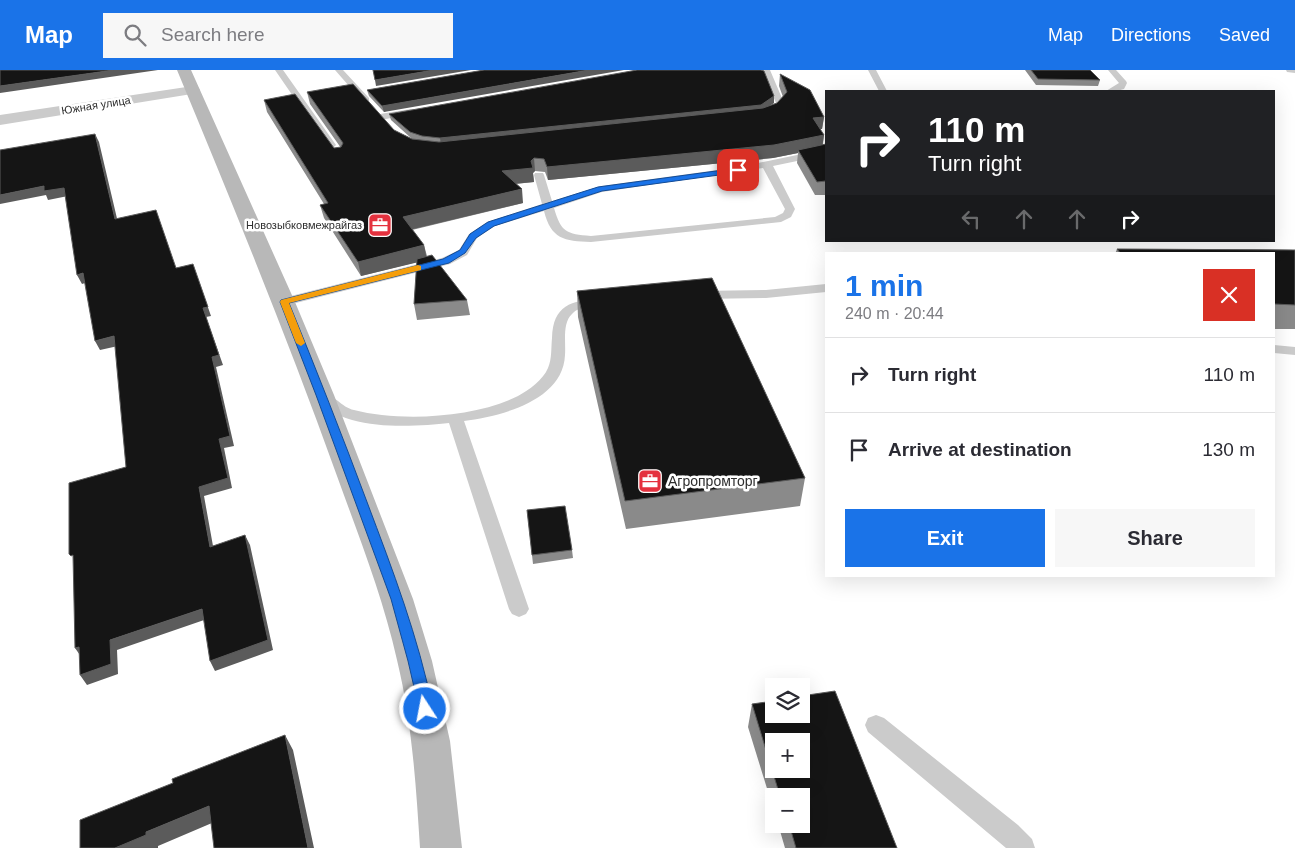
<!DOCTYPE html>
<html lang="en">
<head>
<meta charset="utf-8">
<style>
	:root { --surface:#fff; --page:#f7f7f7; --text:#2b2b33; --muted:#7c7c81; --line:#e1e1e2; --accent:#1a73e8 }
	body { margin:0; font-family:Helvetica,sans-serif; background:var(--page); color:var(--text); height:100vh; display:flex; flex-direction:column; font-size:19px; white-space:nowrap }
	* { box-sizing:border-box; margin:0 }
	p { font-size:16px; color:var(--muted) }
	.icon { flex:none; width:28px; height:28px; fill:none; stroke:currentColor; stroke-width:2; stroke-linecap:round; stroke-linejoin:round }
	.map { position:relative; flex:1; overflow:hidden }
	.details { position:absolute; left:825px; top:182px; width:450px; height:325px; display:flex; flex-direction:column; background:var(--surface); border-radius:0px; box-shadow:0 5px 20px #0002 }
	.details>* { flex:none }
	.hud { position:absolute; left:825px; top:20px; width:450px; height:152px; border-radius:0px; box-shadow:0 5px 20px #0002; background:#202124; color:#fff; overflow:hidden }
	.controls { position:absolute; left:765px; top:608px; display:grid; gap:10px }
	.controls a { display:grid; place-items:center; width:45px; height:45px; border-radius:0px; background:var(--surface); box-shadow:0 5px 20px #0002; font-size:25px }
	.pin { position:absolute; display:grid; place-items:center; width:42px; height:42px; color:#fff; margin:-21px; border-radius:10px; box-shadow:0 2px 8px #0006 }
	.me { position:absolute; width:55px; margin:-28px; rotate:349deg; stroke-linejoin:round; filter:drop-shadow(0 0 4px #0008) }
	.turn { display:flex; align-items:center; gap:18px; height:105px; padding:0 20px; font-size:22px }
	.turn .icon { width:65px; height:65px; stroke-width:2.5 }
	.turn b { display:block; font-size:35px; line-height:42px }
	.lanes { display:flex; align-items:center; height:48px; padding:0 20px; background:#0003; justify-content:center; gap:25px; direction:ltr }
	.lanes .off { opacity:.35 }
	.round { display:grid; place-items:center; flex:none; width:52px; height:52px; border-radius:0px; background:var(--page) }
	.overview { display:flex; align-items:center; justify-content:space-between; height:85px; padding:0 20px }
	h1 { font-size:30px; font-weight:700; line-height:38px; color:var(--accent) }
	.cta { display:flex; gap:10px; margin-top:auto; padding:10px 20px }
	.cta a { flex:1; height:58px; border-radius:0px; background:var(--accent); color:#fff; font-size:20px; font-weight:700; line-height:58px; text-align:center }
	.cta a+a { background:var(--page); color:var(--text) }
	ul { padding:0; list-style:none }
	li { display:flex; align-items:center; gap:15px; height:75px; padding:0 20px; border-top:1px solid var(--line) }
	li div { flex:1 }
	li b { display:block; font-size:19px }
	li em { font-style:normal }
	header { display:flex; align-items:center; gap:30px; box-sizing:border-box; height:70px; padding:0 25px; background:var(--accent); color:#fff }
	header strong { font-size:24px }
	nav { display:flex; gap:28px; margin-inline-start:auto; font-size:18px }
	.search { width:350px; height:45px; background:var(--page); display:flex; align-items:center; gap:12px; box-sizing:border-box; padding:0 18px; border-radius:0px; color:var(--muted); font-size:19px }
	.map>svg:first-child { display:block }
</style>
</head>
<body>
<header>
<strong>Map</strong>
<div class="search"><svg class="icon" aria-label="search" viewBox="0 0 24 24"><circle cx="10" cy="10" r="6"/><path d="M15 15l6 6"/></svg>Search here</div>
<nav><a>Map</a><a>Directions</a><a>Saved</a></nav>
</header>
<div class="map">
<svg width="1295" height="778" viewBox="0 0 1295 778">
	<rect width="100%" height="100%" fill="#fff"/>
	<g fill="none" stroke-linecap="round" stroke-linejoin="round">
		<path fill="#cbcbcb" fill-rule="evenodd" d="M275 0H283L336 75 334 77H328Z
			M335 0H343L369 28V32H363Z
			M762 0H770L784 33 778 43 766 47 762 44C766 39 771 41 776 33Z
			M868 0H876L887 21H879Z
			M1108 0H1116L1126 11 1127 13 1124 19 1117 21H1106L1119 13Z
			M1286 0H1295V3L1287 2Z
			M411 39 414 40V44L380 50 375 47 380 44Z
			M826 79V85L773 96 795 139 791 147 781 152 591 172C564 171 551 169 544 141L495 156 477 168 467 185 450 194 284 236 278 232 279 229 442 188 459 180 469 164 487 152 542 134 534 105 535 103H543L544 105 552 131 601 116 739 97ZM763 98 785 139 783 143 775 147 591 166C566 164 561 162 554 138L602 122Z
			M826 214V222L766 228 699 229 693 225 699 221 766 220Z
			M600 228 605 229 606 232 605 235C594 237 580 235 572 244 562 253 566 273 565 285 563 331 501 346 464 351L529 539 526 544 519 547 512 544 509 539 449 353C412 357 339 362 316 327L318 324C332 320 340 337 354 340 400 352 475 348 518 326 529 320 543 310 548 298 552 289 551 278 552 268 553 235 571 231 600 228Z
			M1274 275 1295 277V285L1274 283Z
			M876 645 884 648 1018 755 1032 769 1035 778H1006L868 662 865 655 868 648Z"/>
		<path fill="#cbcbcb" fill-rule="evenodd" d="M193 16 198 17 200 20 198 23 0 55V45Z"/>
		<path fill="#b8b8b8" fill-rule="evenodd" d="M177 0H191L295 232 334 325 413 529 432 591 450 671 462 778H420C416 715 412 652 397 590 383 527 359 467 337 406 288 269 233 135 177 0Z"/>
	</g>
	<path fill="#8a8a8a" d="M484 0 384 42 369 26 367 20Z
		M1025 0H1090L1100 10 1098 16 1036 15Z
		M780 4 824 47 822 59H820L824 65 823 74H826V125H815L797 93 798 83 773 88 548 110 545 102 535 101 533 103 534 112 515 114 523 133 412 160 424 175 427 186 467 230 470 245 417 250 414 234 417 192 361 206 324 148 320 135 324 134 267 42 264 30 334 78H341L310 34 307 22 411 68 391 50 389 44 774 26V33L768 36 777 33 783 27 779 16Z
		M1117 179 1295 180V259H1274V184H1115Z
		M577 221 805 408 800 436 626 459 578 247Z
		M527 440 572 480 573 488 533 494Z
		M752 634 897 778H785L778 754H801V726H774V741L748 657Z"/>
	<path fill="#5b5b5b" d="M114 0H158L0 23V16Z
		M434 0H471L376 16 375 10Z
		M589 0H624L384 42 382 36Z
		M774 26V33L761 41 441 75 440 68Z
		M824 47 822 59 811 60 813 48Z
		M95 64 99 72 119 157 115 149Z
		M824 65 822 78 798 80V83L773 88 548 110 547 97Z
		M534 88 535 101 533 103 534 112 504 115 502 101 531 91Z
		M44 116 64 118 68 126 48 130 46 125 0 134V125Z
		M522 119 523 133 405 161 403 147Z
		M424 175 427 190 361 206 358 192Z
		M83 203 88 212 82 214 77 205Z
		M196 203 211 246 206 247 223 295 216 297 234 376 224 378 232 418 204 426 215 487 210 477 199 417 219 369 212 287Z
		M114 266 118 276 100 280 95 271Z
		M245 465 250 475 273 580 215 601 210 591Z
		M202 539 207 549 117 580 118 604 87 615 80 605 110 570Z
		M79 577 82 588 75 578Z
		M285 665 293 680 314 778H308Z
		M209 736 219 750 158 776V778H115L146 762Z"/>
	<path fill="#151515" stroke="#5b5b5b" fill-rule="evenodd" d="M0 0H114L0 16Z
		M373 0H434L375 10Z
		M484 0H589L382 36 367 20Z
		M637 0H761L764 1 774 26 761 35 440 68 422 66 410 62 389 44Z
		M1031 0H1090L1100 10 1038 9Z
		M780 4 810 20 824 47 813 48 824 65 774 75 547 97 544 89 534 88 531 91 533 98 502 101 522 119 403 147 424 175 358 192 320 135 328 133 264 30 295 24 334 78 341 77 343 73 307 22 353 14 394 60 412 69 439 72 763 38 777 33 787 22Z
		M95 64 115 149 156 140 176 198 193 194 208 237 203 238 219 285 212 287 230 366 219 369 228 408 199 417 210 477 245 465 268 570 210 591 202 539 110 570 111 594 80 605 79 577 75 578 73 485 71 486 69 484V413L126 397 114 266 95 271 83 203 77 205 64 118 44 121V116L0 125V80Z
		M826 74V111L817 112 798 80Z
		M1117 179 1295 180V235L1274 234V184H1121Z
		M432 185 467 230 414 234 417 189Z
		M712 208 805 408 625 431 577 221Z
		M565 436 572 480 532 485 527 440Z
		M835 621 897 778H796L789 754H801V726H780L752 634 774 631V644H801V626ZM774 671H801V699H774Z
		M285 665 308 778H214L209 736 146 762V765L115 778H80V750L173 713 172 709Z"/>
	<path fill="#1a73e8" stroke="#114b97" d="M738 98 741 99V102L602 121 494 156 476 168 465 183 449 193 289 233C316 299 342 365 367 432 393 501 418 566 433 639L430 643 425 645 420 643 408 591 391 529 316 325 280 232 281 230 443 189 460 180 470 164 488 152 598 117Z"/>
	<path fill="#f59e0b" d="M418 195 421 196V200L289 233 305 273 301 276 296 273 280 232 281 230Z"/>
	<defs>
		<g id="office-square" transform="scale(1.25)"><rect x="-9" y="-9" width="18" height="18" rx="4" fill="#e4313e" stroke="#fff"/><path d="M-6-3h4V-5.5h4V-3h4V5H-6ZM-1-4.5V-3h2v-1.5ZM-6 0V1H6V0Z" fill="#fff"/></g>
	</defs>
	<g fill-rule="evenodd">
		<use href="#office-square" x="380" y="155"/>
		<use href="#office-square" x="650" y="411"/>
	</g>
	<g text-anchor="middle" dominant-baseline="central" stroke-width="5" stroke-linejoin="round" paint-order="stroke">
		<g font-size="11" fill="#2e2e2e" stroke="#fff">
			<text transform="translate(96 35) rotate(-9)">Южная улица</text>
		</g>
		<g font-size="11" fill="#2e2e2e" stroke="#fff" text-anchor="end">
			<text x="362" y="155">Новозыбковмежрайгаз</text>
		</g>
		<g font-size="14" fill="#2e2e2e" stroke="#fff" text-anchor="start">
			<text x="668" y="411">Агропромторг</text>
		</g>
	</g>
</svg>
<div class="controls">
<a><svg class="icon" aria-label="layers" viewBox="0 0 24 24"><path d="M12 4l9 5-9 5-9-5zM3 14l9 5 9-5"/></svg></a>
<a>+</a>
<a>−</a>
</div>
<div class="pin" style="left:738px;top:100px;background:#d93025"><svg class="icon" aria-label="arrive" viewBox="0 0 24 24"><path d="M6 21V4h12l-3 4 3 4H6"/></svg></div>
<svg class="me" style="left:425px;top:639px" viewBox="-20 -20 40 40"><circle r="17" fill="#1a73e8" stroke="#fff" stroke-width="3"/><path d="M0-11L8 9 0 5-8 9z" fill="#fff"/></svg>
<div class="hud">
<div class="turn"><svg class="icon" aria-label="right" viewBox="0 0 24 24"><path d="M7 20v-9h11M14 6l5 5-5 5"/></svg><div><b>110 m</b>Turn right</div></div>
<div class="lanes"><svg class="icon off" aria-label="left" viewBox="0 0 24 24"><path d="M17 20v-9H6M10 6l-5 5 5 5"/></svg><svg class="icon off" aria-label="ahead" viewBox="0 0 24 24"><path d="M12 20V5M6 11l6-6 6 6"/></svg><svg class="icon off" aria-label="ahead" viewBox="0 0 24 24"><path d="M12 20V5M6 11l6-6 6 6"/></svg><svg class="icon" aria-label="right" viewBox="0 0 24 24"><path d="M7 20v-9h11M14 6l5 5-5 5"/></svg></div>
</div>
<section class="details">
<div class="overview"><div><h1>1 min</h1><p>240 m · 20:44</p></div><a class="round" style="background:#d93025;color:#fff"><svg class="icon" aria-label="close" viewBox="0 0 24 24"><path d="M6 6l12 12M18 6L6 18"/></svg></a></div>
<ul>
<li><svg class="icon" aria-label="right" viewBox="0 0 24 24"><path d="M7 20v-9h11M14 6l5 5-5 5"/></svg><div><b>Turn right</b></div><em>110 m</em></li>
<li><svg class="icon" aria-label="arrive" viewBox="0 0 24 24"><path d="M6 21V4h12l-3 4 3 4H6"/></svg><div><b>Arrive at destination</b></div><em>130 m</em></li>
</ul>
<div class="cta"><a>Exit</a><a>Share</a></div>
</section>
</div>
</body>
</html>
